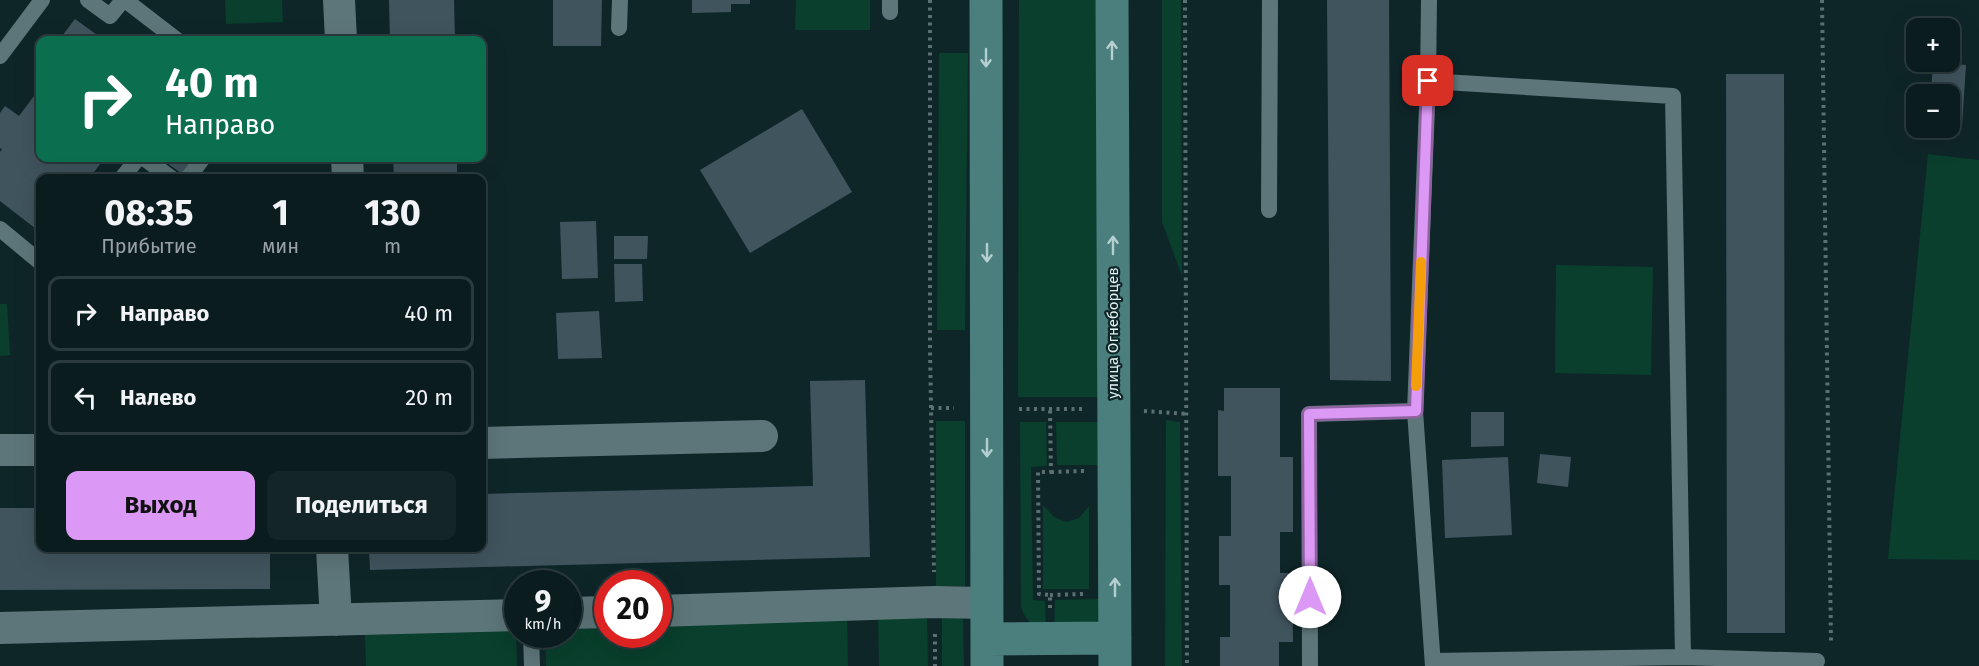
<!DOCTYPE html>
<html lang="ru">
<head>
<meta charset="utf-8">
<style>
	:root { --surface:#0b1c1f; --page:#142528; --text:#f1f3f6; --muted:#9aa1a4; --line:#2b3a3d; --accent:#db99f5 }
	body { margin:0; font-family:"Fira Sans",sans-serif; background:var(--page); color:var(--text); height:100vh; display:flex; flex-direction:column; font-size:22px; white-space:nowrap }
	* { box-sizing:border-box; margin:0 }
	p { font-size:20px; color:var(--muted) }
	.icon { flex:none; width:33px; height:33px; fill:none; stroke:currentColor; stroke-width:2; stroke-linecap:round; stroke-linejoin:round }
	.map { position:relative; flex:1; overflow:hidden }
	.side { position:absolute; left:36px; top:174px; width:450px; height:378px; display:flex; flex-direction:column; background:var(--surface); border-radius:12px; box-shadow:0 6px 24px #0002,0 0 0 2px var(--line) }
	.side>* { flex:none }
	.guide { position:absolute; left:36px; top:36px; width:450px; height:126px; border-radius:12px; box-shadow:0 6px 24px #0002,0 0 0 2px var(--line); background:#0b6e4f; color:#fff; overflow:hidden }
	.tools { position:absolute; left:1906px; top:18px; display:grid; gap:12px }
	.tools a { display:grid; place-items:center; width:54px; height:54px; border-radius:12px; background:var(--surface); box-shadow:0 6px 24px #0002,0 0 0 2px var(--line); font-size:30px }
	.speed { position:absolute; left:504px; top:570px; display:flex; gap:12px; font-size:30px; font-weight:700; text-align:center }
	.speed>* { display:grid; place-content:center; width:78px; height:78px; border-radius:50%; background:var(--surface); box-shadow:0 6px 24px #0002,0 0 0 2px var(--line); line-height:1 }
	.speed small { font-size:15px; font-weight:400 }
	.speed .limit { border:9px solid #d22; background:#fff; color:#111 }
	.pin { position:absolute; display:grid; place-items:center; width:51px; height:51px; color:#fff; margin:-26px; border-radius:12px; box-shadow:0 3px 9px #0006 }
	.me { position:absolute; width:66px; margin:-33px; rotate:0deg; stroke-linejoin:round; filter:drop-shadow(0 0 4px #0008) }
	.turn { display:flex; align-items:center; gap:21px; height:126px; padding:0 30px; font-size:27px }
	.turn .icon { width:78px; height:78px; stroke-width:2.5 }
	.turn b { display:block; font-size:42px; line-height:51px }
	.eta { display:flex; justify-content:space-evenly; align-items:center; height:102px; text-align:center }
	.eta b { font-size:36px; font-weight:700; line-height:42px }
	.cta { display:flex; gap:12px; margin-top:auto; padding:12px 30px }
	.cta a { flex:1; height:69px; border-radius:12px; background:var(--accent); color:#111; font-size:24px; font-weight:700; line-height:69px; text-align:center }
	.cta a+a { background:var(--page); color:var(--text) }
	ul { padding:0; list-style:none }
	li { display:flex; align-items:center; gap:18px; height:75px; margin:0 12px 9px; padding:0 18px; border:3px solid var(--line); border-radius:12px }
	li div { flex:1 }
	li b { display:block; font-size:22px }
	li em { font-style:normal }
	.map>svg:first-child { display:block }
</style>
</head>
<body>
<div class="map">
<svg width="1979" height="666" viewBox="0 0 1979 666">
	<rect width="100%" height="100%" fill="#0f2629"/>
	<path fill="#093f2c" d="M225 0H282L283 22 226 24Z
		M796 0H870V30H795Z
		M1019 0H1108L1110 397H1018Z
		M1162 0H1181L1182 276 1162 222Z
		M939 53H968L965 330H937Z
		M1928 154 1979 160V560L1888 559Z
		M1556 265 1653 267 1651 375 1555 373Z
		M0 304H7L10 355 0 356Z
		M1166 420 1180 422 1182 666H1165Z
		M936 421H965V586H936Z
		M1020 422H1046L1047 466 1031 467 1033 600 1045 601 1046 632C1032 625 1025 621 1021 606Z
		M1056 422H1111L1109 621 1054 634 1055 600 1099 599 1097 465H1057Z
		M1043 505 1054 517 1066 522 1079 518 1089 506V589H1043Z
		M927 616 928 666H879L878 617Z
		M847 618 848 666H546L545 635 568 634 569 627 607 626 608 634H658L659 624Z
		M942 618H963L964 666H942Z
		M516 630 517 666H366L365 635Z"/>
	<path fill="#40545e" d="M389 0H454L455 40H390Z
		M553 0H602L601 46H553Z
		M692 0H750V4H731V12L692 13Z
		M1327 0H1389L1391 381 1330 380Z
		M75 19 104 40H59Z
		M1933 62 1966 65 1962 126 1950 125V94H1931Z
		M1726 74H1784L1785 633H1727Z
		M40 88V158H105L94 172 102 178H40V232L0 201V152L2 149 0 148V113L5 106 19 116Z
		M802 109 852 192 750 253 700 170Z
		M160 158H198L185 176Z
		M393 158H457V178H394Z
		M596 221 598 278 562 279 560 222Z
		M614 236H648L647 259H614Z
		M614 264H642L643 301 615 302Z
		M599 311 602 358 558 359 556 313Z
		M865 380 870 557 370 570 369 548H482V494L813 486 810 381Z
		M1224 388H1280V457H1293V532H1280V573H1292L1293 642H1279V666H1220V637H1230V585H1219V536H1231V476H1218V410L1224 411Z
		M1471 412H1504V446L1471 447Z
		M1540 454 1571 457 1568 487 1537 483Z
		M1508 457 1512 535 1445 538 1442 460Z
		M0 508H40V548H270V589L0 590Z"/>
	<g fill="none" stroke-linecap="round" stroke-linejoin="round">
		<path stroke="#5c6f72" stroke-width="4" stroke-dasharray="3 4.5" stroke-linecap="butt" d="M930 0V350L934 572
			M1185 0 1187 666
			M1822 0 1831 641
			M931 408H954
			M1019 409H1083
			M1144 411 1188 414
			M1051 472 1084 471
			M1050 595 1083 594
			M1050 608V595L1039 594 1038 472H1051L1050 409
			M935 634V666"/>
		<path stroke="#5d7679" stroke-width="16" d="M88 0 110 16 123 0
			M125 0 177 40
			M1429 0 1428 81 1415 411 1433 666
			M890 12V0
			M619 28 620 0
			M0 56 42 0
			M1428 81 1673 96 1683 657
			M144 158 171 178
			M122 178 138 158
			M188 178 203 158
			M1269 210 1270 0
			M0 229 40 262
			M531 634 532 666
			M1433 661 1683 657 1817 661
			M1310 666 1309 414 1415 411"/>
		<path stroke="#5d7679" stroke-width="32" d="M339 0 341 40
			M347 158 348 178
			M482 443 762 436
			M0 450H40
			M332 548 336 620
			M658 611 934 602 987 603
			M568 613 608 612
			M0 628 518 615"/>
		<path stroke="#4b7f7e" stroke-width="33" d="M986 0 987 666
			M1112 0 1115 666
			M987 639 1115 638"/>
	</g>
	<defs><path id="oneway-shaft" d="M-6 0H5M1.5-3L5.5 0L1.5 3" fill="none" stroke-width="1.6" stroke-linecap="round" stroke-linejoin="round" transform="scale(1.5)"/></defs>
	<g stroke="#b5cfd0">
		<use href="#oneway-shaft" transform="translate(1112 50) rotate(-90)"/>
		<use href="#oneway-shaft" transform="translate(986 58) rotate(90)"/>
		<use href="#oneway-shaft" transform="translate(1113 245) rotate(-90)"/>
		<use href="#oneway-shaft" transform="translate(987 253) rotate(90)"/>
		<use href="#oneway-shaft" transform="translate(987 448) rotate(90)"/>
		<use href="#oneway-shaft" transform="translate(1115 587) rotate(-90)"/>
	</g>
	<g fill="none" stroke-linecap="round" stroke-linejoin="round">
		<g stroke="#8e639f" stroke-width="15">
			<path id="route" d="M1310 597 1309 414 1416 411 1428 81"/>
		</g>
		<use href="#route" stroke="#db99f5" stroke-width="10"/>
		<path stroke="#f59e0b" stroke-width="10" d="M1416 386 1421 262"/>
	</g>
	<g text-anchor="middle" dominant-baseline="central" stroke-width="4.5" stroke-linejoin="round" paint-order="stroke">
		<g font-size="15" fill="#e3f1f3" stroke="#0f2629">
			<text transform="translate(1113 333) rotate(-90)">улица Огнеборцев</text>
		</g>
	</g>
</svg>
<div class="tools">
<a>+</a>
<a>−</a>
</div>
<div class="speed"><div>9<small>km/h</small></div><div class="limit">20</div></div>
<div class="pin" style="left:1428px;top:81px;background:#d93025"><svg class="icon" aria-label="arrive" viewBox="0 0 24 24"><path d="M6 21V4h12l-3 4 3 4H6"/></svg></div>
<svg class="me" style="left:1310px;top:597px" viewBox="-20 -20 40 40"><circle r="19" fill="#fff"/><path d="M0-13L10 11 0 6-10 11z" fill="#db99f5"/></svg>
<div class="guide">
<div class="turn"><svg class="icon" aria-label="right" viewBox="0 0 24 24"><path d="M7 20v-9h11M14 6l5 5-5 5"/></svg><div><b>40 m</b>Направо</div></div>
</div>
<section class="side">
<div class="eta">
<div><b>08:35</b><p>Прибытие</p></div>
<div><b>1</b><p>мин</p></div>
<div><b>130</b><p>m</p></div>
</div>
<ul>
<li><svg class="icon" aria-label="right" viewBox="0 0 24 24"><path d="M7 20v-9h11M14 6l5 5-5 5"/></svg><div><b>Направо</b></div><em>40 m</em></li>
<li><svg class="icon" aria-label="left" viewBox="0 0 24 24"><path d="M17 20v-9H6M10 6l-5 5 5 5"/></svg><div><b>Налево</b></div><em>20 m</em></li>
</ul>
<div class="cta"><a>Выход</a><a>Поделиться</a></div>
</section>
</div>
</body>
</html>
